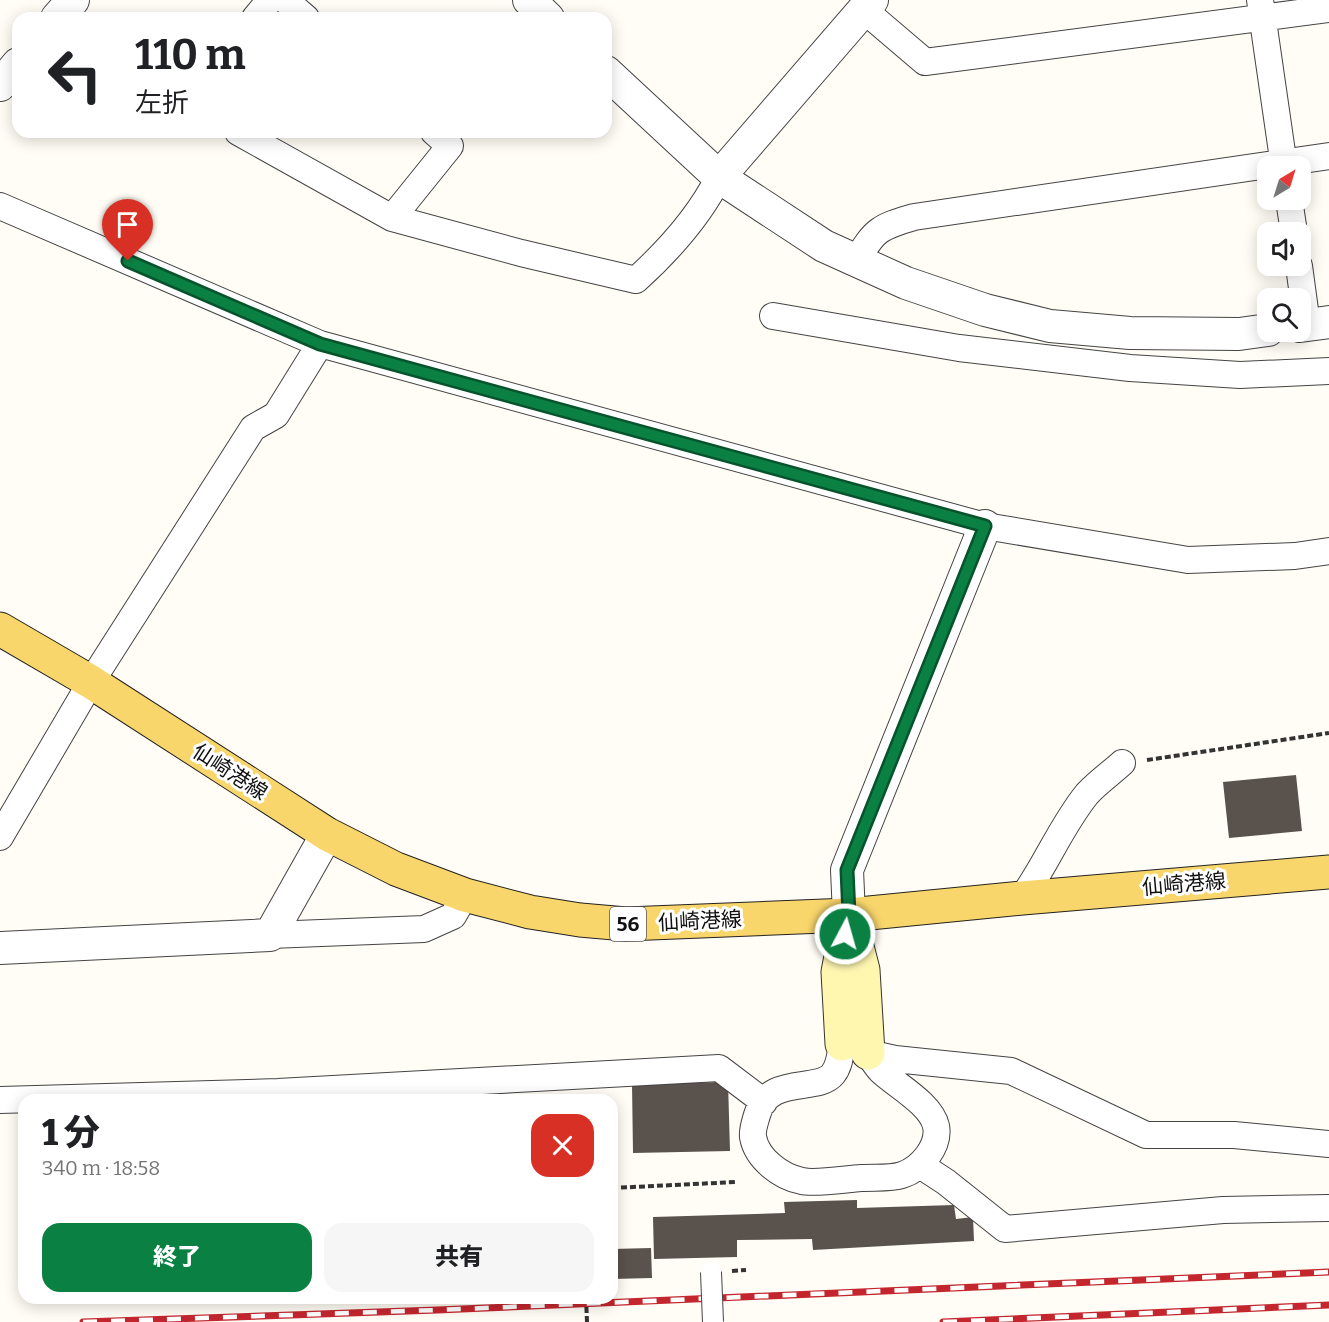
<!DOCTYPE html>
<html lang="ja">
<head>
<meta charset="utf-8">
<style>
	:root { --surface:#fff; --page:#f6f6f6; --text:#202124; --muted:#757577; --accent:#0b8043 }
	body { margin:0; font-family:Bitter,"Noto Sans JP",serif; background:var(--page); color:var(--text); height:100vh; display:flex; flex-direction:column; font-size:22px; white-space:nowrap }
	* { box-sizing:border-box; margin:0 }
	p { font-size:20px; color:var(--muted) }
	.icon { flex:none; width:33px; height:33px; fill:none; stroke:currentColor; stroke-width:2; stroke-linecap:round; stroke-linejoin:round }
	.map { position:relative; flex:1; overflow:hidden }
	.side { position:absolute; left:18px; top:1094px; width:600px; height:210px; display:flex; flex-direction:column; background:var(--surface); border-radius:18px; box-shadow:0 3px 15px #0003 }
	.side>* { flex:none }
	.banner { position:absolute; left:12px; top:12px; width:600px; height:126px; border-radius:18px; box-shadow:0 3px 15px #0003; background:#fff; color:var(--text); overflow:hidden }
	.needle { width:39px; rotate:38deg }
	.tools { position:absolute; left:1257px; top:156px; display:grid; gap:12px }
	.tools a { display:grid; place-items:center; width:54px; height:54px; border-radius:12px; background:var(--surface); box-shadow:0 3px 15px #0003; font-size:30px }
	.pin { position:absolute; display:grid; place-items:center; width:51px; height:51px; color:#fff; margin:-62px -26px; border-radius:50% 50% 50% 0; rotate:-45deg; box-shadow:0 0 6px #0007 }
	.pin .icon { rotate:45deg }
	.me { position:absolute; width:66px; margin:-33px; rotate:6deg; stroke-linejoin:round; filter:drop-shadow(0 0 4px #0008) }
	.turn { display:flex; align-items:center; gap:21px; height:126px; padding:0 24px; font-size:27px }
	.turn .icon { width:78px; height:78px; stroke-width:2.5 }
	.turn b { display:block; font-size:42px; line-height:51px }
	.round { display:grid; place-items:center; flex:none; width:63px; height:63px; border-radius:18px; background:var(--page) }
	.summary { display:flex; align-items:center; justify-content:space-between; height:102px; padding:0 24px }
	h1 { font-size:36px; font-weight:800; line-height:45px }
	.action { display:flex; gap:12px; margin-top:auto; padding:12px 24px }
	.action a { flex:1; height:69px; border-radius:18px; background:var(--accent); color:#fff; font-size:24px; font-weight:800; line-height:69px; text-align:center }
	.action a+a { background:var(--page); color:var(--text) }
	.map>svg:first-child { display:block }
</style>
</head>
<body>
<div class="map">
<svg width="1329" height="1322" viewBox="0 0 1329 1322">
	<rect width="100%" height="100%" fill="#fffdf5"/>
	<path fill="#5a524d" d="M1296 775 1302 831 1229 838 1223 782Z
		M728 1082 730 1151 633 1153 632 1084Z
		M857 1200V1208L954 1205 956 1219 973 1217 974 1241 813 1250 812 1239 737 1240V1257L654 1259 653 1217 785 1213 784 1202Z
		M651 1248 652 1278 612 1279V1249Z"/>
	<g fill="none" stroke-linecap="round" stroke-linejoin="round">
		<g stroke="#444" stroke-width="28">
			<path id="minor" d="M285 0 306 18
				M1260 0 1284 166
				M864 10 925 62 1329 9
				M255 18 270 0
				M238 132 392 218 521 253 636 280C669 250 699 217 719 177
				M1289 200 1294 232
				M0 206 320 344 985 526 1188 560 1295 556 1329 551
				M392 218 450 146 434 132
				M856 262C874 230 879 227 914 217L1329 156
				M1299 266 1307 325
				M773 316 959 348 1130 368 1240 375 1329 371
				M0 837 91 682 253 428 276 415 320 344
				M1022 898C1046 865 1061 826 1087 794 1097 783 1111 773 1122 763
				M270 935 424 929 453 916 465 895
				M842 1044C840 1055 840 1065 833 1074 818 1093 768 1074 757 1115 755 1122 752 1130 753 1137 757 1159 781 1177 802 1181 815 1184 846 1179 861 1178 874 1177 890 1179 902 1175 921 1169 940 1146 936 1126 931 1104 897 1086 881 1071 876 1066 872 1059 868 1053
				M868 1053 895 1059 1011 1071 1146 1135H1234L1329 1144
				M0 1100 278 1092 719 1068 764 1102
				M920 1165 946 1182 1005 1229 1223 1210 1329 1208"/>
		</g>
		<g stroke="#444" stroke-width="34">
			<path id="tertiary" d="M529 0 548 18
				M57 18 73 0
				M606 72 719 177 824 246 906 283 985 310 1050 326 1130 333 1239 334 1268 330
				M0 85 18 64
				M719 177 872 0
				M1300 326 1329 322
				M849 915 847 870 985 526
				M0 948 270 935 327 834"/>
		</g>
		<g stroke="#333" stroke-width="35">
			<path id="secondary" d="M849 915 863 970 868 1053
				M842 1044 838 972 847 925"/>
		</g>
		<g stroke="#222" stroke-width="35">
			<path id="primary" d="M0 629 91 682 327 834 396 869 465 895 530 912 580 920 626 924 849 915 1022 898 1329 872"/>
		</g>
		<path stroke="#333" stroke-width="4" stroke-dasharray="6 3" stroke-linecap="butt" d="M1147 760 1329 733
			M612 1188 736 1182
			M732 1271 746 1270"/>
		<use href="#minor" stroke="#fff" stroke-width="26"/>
		<use href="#tertiary" stroke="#fff" stroke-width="32"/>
		<use href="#secondary" stroke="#fff6b0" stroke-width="33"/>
		<use href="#primary" stroke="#f9d66b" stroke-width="33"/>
		<g stroke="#c4262e" stroke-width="7">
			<path id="rail" d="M83 1322 437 1310 1329 1272
				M943 1322 1329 1305"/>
		</g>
		<use href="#rail" stroke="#fff" stroke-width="4.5" stroke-dasharray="14" stroke-linecap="butt"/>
		<g stroke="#444" stroke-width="22" stroke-linecap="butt">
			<path id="pedestrian-bridge" d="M711 1272 713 1322"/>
		</g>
		<path stroke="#333" stroke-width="4" stroke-dasharray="6 3" stroke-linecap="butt" d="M586 1298 587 1322"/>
		<use href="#pedestrian-bridge" stroke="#fff" stroke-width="20"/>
	</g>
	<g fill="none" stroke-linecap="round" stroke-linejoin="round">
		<g stroke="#07532c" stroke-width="15">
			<path id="route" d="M128 261 320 344 985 526 847 870 849 915 845 934"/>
		</g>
		<use href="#route" stroke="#0b8043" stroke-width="10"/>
	</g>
	<g text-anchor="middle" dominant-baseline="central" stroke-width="6" stroke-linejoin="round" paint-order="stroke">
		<rect fill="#fff" stroke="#585858" stroke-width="1.5" x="610" y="907" width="36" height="34" rx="4.5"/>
		<g font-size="20" font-weight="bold" fill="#111">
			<text x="628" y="924">56</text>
		</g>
		<g font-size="21" fill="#111" stroke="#fff">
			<text transform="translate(230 772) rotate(33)">仙崎港線</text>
			<text transform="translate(1184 884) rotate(-5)">仙崎港線</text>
			<text transform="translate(700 921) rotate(-3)">仙崎港線</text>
		</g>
	</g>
</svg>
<div class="tools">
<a><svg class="needle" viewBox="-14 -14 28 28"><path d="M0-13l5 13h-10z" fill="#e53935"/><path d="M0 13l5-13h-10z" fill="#757577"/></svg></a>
<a><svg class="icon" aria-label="sound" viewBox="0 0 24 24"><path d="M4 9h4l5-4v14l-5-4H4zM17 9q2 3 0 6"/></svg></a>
<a><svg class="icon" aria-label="search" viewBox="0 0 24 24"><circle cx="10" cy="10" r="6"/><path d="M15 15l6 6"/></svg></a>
</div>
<div class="pin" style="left:128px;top:261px;background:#d93025"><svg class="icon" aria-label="arrive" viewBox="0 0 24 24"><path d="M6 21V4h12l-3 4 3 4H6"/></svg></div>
<svg class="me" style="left:845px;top:934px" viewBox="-20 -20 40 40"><circle r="17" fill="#0b8043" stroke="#fff" stroke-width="3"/><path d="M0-11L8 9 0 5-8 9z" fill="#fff"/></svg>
<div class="banner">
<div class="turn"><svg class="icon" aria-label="left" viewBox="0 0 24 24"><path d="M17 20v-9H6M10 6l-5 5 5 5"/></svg><div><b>110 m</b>左折</div></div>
</div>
<section class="side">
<div class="summary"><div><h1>1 分</h1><p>340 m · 18:58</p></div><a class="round" style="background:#d93025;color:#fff"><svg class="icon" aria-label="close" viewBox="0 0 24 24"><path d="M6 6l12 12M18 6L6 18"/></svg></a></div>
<div class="action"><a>終了</a><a>共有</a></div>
</section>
</div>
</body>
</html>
